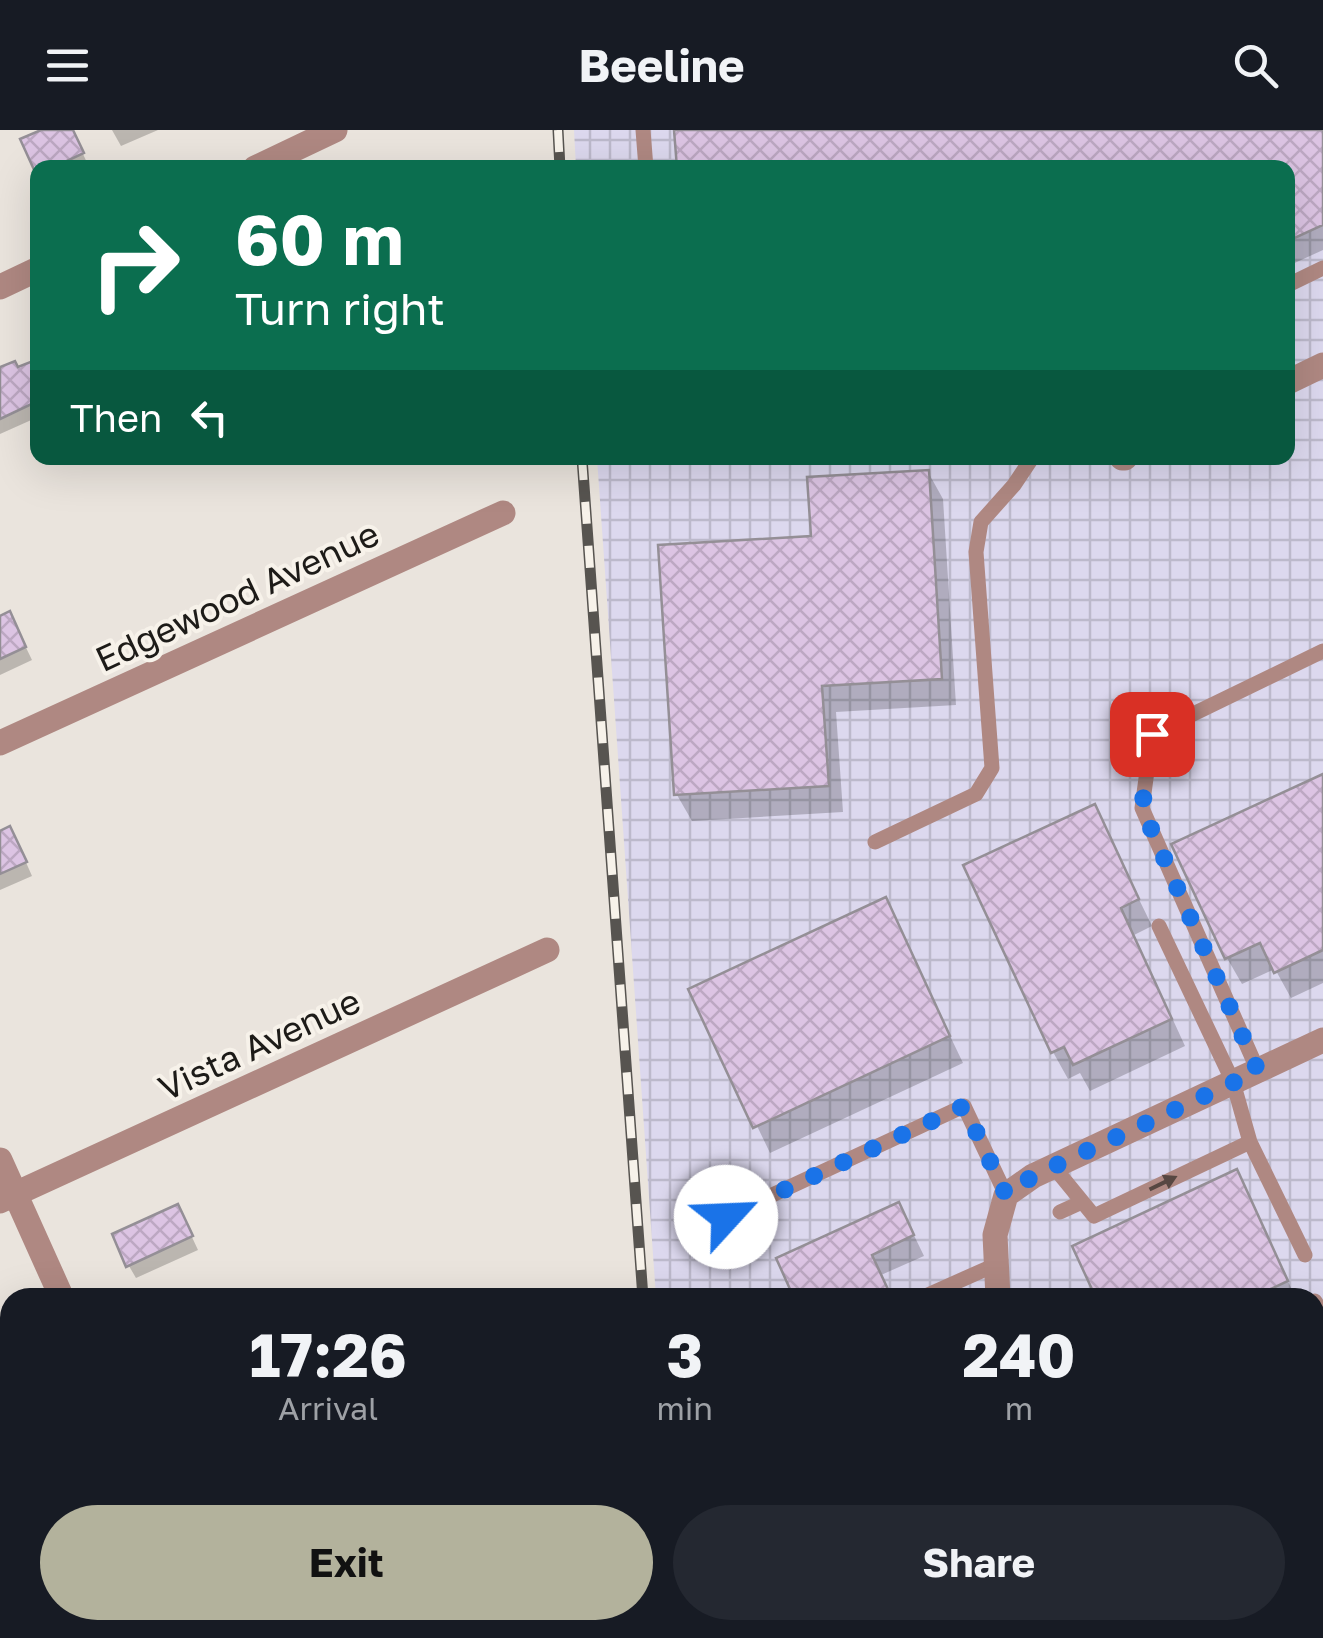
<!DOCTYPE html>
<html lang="en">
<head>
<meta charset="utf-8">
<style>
	:root { --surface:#171b24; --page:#242831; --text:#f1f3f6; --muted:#9ea1a6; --accent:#b3b29c }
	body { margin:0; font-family:"Golos Text",sans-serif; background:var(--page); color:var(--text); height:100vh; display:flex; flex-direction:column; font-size:38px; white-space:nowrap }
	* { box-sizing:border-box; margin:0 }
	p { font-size:32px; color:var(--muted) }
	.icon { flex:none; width:55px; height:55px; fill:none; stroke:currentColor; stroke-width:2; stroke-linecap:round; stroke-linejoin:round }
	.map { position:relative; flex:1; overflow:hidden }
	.drawer { position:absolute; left:0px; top:1158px; width:1325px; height:352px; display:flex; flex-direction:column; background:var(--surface); border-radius:30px 30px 0 0; box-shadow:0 10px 40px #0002 }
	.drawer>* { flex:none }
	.banner { position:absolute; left:30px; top:30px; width:1265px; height:305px; border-radius:20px; box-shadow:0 10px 40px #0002; background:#0b6e4f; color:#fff; overflow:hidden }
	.pin { position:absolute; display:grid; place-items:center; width:85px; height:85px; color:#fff; margin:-42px; border-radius:20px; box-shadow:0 5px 15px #0006 }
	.me { position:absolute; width:110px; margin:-55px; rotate:65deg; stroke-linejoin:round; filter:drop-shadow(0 0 8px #0008) }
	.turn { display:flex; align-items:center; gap:35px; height:210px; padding:0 40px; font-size:45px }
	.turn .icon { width:130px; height:130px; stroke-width:2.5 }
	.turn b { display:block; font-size:70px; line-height:85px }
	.then { display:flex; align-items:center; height:95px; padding:0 40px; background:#0003; gap:20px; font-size:38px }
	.eta { display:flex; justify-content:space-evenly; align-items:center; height:170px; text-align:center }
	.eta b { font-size:60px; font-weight:700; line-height:70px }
	.cta { display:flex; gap:20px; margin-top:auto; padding:20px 40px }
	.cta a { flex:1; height:115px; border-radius:60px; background:var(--accent); color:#111; font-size:40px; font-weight:700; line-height:115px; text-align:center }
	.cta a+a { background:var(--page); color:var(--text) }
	header { display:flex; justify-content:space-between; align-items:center; height:130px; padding:0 40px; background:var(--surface); font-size:45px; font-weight:700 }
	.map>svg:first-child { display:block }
</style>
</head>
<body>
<header><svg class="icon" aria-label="menu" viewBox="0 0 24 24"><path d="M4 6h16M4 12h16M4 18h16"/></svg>Beeline<svg class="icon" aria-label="search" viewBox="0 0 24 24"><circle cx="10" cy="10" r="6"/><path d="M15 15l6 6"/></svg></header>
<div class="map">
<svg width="1323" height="1508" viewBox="0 0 1323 1508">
	<defs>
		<pattern id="industrial-grid" width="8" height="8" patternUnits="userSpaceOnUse" patternTransform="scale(2.5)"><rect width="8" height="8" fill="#dcd8ee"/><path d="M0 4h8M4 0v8" fill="none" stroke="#bcb9cb"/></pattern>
		<pattern id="building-cross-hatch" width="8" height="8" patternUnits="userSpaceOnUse" patternTransform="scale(2.5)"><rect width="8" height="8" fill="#dcc4e3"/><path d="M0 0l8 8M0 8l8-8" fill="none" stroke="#bca8c2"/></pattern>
	</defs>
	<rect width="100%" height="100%" fill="#eae4dd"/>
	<path fill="url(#industrial-grid)" d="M574 0H1323V1508H679V1500H1315V1168L656 1167 597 328H1288V38L576 37Z"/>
	<path fill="#0003" d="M47 0H72L89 37 38 38V41L24 11Z
		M112 0H158L121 16Z
		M677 0H1323V120L1288 136V38Z
		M38 231V287L0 304V240H18Z
		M928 342 943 369 956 575 836 582 843 682 692 691 677 665 813 408Z
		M0 488 16 497 32 530 0 545Z
		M1323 646V853L1291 868 1275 839 1242 854 1227 828Z
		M1094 677 1152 796 1134 805 1185 916 1090 961 1080 943 1068 949 1053 922 966 736Z
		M0 703 17 712 32 746 0 760Z
		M885 770 963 933 770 1023 692 860Z
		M1236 1043 1296 1168H1099Z
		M184 1090 198 1120 136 1148 129 1136Z
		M909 1095 924 1126 881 1145 892 1168H797Z
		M1315 1218 1323 1234V1298L1315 1301Z
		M1323 1310V1421L1315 1425V1314Z
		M787 1500H948V1508H787Z
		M1123 1500H1154L1137 1508H1127Z"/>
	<path fill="url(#building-cross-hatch)" stroke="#948f96" stroke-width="2.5" d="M41 0H73L84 23 52 38H38L36 44 20 9Z
		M674 0H1323V95L1288 111V38H677Z
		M38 229V271L0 289V237L15 231 18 237Z
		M929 340 942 549 822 556 829 656 674 665 658 415 811 406 807 347Z
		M10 481 26 517 0 529V486Z
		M1323 644V820L1274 843 1260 813 1225 829 1171 714Z
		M1095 674 1139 769 1121 778 1172 889 1073 935 1064 917 1051 923 963 735Z
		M10 696 27 732 0 744V701Z
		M886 767 950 906 753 998 688 859Z
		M1237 1039 1288 1151 1251 1168H1096L1072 1116Z
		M899 1072 914 1105 872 1125 892 1168H794L776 1128Z
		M178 1074 193 1106 126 1137 112 1104Z
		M1315 1218 1323 1235V1264L1315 1268Z
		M1323 1308V1388L1315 1392V1311Z
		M784 1500H936L937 1508H785Z"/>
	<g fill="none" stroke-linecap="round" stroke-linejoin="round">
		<path stroke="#af8882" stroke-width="15" d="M643 0 646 38
			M1288 155 1323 138
			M875 712 976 664 992 638 976 422 981 392 1014 355 1032 328
			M1159 796 1233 952 1250 1012 1305 1125
			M1258 941 1142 678 1152 604 1323 521
			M1053 1036 1094 1086 1250 1012
			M1060 1082 1082 1072
			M725 1087 964 976 1006 1065
			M921 1168 995 1135
			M1315 1171 1323 1187
			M1315 1410 1323 1406
			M1315 1480 1323 1476
			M757 1500 758 1508
			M953 1500 954 1508
			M1073 1500 1074 1508
			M1108 1508 1125 1500
			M1254 1508 1271 1500"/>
		<path stroke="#af8882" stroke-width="25" d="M255 38 335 0
			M0 157 38 139
			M1288 252 1323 235
			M1122 328H1125
			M0 613 503 383
			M0 1030 62 1168
			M0 1071 547 820
			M998 1168 995 1105 1006 1065 1033 1046 1323 910
			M212 1500 216 1508
			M1022 1500 1023 1508
			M50 1508 67 1500"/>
		<g stroke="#575450" stroke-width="11">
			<path id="rail" d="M558 0 560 38
				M582 328 643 1168
				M667 1500 668 1508"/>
		</g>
		<use href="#rail" stroke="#f7f2ea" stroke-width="8" stroke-dasharray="22" stroke-linecap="butt"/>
	</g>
	<defs><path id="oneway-solid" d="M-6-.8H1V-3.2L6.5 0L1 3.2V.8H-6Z" transform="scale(2.5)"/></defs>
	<use fill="#574742" href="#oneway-solid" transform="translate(1163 1053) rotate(-26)"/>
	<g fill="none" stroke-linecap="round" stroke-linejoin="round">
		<path stroke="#1a73e8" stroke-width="18" stroke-dasharray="0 32.4" d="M726 1087 964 976 1006 1065 1033 1046 1258 941 1142 678 1152 604"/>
	</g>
	<g text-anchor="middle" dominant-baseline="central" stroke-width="8" stroke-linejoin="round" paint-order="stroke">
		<g font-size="35" fill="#1d1b18" stroke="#f7f2ea">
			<text transform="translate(237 466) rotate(-25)">Edgewood Avenue</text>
			<text transform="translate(259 914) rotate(-25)">Vista Avenue</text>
		</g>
	</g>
</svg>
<div class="pin" style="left:1152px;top:604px;background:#d93025"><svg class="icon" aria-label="arrive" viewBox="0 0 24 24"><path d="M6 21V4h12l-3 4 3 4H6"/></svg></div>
<svg class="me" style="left:726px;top:1087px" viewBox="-20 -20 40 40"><circle r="19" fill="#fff"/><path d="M0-13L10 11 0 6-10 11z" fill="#1a73e8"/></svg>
<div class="banner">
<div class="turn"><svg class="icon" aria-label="right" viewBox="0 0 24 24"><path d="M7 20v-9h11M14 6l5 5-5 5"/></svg><div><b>60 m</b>Turn right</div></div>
<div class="then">Then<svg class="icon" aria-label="left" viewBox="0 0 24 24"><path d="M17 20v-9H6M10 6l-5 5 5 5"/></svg></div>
</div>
<section class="drawer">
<div class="eta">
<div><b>17:26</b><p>Arrival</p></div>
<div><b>3</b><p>min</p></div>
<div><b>240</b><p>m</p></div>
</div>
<div class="cta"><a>Exit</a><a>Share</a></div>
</section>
</div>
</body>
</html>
